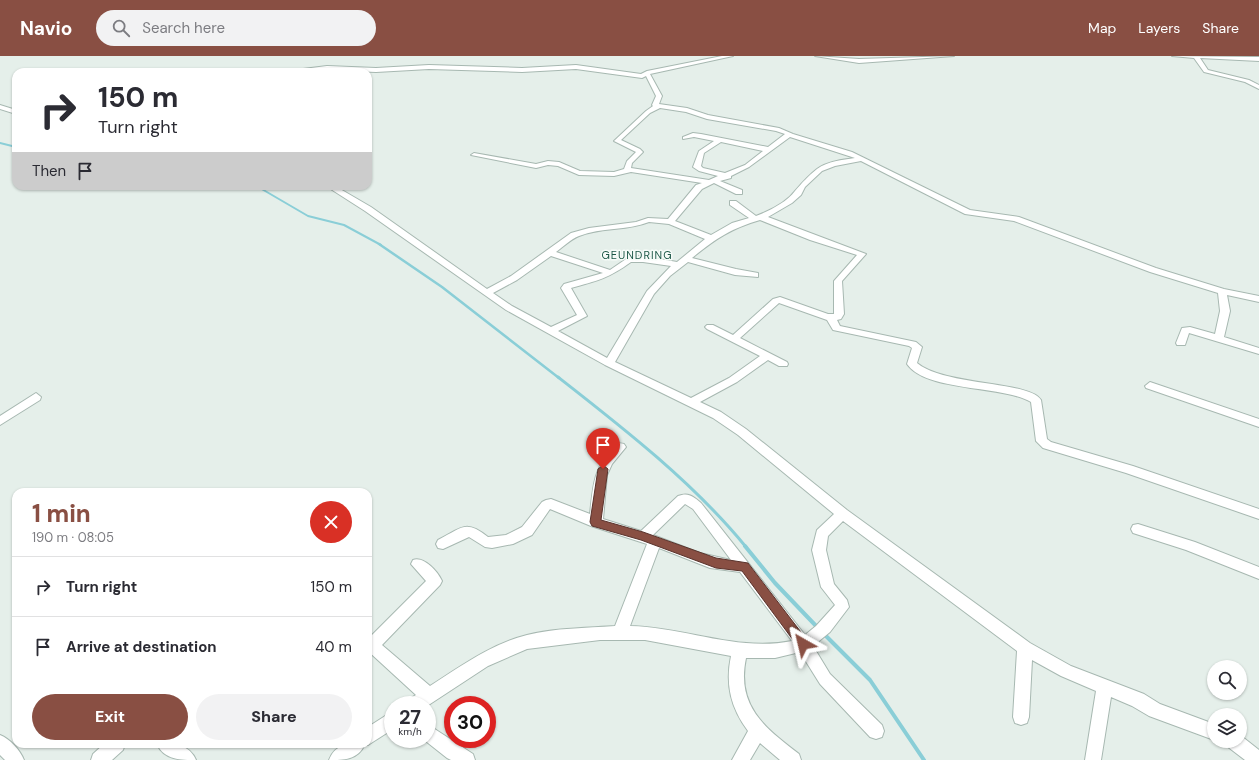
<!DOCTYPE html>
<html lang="en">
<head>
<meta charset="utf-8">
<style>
	:root { --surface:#fff; --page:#f2f2f3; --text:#2b2b33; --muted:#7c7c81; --line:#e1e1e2; --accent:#894f43 }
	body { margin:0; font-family:"DM Sans",sans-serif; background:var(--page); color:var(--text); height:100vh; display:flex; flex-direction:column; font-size:15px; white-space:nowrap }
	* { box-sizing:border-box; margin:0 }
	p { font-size:13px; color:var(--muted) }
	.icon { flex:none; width:22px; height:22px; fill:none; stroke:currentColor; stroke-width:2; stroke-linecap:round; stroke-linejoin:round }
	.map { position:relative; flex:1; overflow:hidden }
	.side { position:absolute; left:12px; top:432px; width:360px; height:260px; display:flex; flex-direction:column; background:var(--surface); border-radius:12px; box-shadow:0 1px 3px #0004 }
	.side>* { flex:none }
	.guide { position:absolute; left:12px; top:12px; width:360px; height:122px; border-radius:12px; box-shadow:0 1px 3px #0004; background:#fff; color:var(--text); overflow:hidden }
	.tools { position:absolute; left:1207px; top:604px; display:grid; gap:8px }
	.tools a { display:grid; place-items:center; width:40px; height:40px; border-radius:50%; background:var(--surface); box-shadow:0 1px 3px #0004; font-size:20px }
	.speed { position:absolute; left:384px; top:640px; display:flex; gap:8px; font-size:20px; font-weight:700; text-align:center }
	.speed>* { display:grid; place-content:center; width:52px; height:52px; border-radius:50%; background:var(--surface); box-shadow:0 1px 3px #0004; line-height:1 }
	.speed small { font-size:10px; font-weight:400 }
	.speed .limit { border:6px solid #d22; background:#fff; color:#111 }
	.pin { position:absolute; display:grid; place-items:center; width:34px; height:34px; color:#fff; margin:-41px -17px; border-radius:50% 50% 50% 0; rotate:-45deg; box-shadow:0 0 4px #0007 }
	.pin .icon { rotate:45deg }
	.me { position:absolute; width:44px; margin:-22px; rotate:323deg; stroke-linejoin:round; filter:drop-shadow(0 0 3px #0008) }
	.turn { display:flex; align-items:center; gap:14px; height:84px; padding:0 20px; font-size:18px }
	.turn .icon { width:52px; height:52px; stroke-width:2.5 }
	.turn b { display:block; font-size:28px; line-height:34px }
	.then { display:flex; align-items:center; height:38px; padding:0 20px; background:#0003; gap:8px; font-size:15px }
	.round { display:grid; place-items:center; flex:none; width:42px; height:42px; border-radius:21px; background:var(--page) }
	.overview { display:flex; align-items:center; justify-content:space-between; height:68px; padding:0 20px }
	h1 { font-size:24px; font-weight:800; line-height:30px; color:var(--accent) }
	.action { display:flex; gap:8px; margin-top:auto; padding:8px 20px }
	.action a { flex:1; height:46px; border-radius:24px; background:var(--accent); color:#fff; font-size:16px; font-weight:800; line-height:46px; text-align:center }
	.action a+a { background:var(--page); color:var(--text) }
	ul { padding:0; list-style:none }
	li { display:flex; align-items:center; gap:12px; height:60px; padding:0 20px; border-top:1px solid var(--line) }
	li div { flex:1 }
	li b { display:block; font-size:15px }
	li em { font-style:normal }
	header { display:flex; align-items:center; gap:24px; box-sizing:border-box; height:56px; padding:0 20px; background:var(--accent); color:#fff }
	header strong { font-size:19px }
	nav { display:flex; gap:22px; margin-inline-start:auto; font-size:14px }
	.search { width:280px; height:36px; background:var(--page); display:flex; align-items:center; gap:10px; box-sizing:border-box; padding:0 14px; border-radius:22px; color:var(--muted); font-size:15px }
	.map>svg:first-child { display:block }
</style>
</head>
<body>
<header>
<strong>Navio</strong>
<div class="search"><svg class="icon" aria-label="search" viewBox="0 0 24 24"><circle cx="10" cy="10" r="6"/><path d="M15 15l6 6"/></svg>Search here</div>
<nav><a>Map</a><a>Layers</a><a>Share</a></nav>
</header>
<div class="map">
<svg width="1259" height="704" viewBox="0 0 1259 704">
	<rect width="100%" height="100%" fill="#e5efea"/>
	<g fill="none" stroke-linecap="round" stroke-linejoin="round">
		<path stroke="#8aced7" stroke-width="2" d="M0 87 16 91
			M261 130 260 132 308 160 344 169 381 189"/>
		<path stroke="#8aced7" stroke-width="2.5" d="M379 188 442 231 559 322"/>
		<path stroke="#8aced7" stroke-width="3" d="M558 321C622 371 694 427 746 491"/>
		<path stroke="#8aced7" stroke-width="4" d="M745 490 775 527 818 572
			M823 577 870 624 924 704"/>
		<g stroke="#a7b8b1" stroke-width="2">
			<path id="minor" d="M722 0H733L650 18 662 40 659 48 687 52 708 59 779 72 793 78 852 96 970 154 1019 161 1156 212 1224 233 1259 240V246L1227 239 1230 255 1224 281 1259 292V298L1189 277 1185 289H1177L1176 287 1182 272 1190 271 1215 278 1220 255 1218 237 1150 216 1014 165 965 158 861 105 835 110 822 115 805 131 801 139 792 147 768 161 866 198 842 225 844 258 841 263 837 264 840 270 916 286 922 291 917 307C944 330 1030 325 1041 344L1047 383 1051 386 1133 410 1259 453V463L1126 417 1043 392 1036 385 1031 346C1002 329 926 336 907 308L912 292 909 290 833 274 827 264 779 247 740 282 787 306 788 308 787 310H779L768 304 737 326 700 346 721 356 746 373 847 454 1030 587 1071 610 1144 638 1160 648 1214 668V684L1149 660 1132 650 1111 641 1101 704H1085L1096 635 1061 620 1032 604 1029 661 1027 667 1021 669 1015 667 1013 661 1017 595 843 465 828 480 826 494 834 528 847 544 849 551 830 576 813 590 830 618 882 669 884 675 882 681 876 683 870 681 820 628 800 596 775 602H746C736 650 764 671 799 698L801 704H780L760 687 750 704H732L748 675C731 652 725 629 731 600L645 584H600L527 593 488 610 427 650V649H407L409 643 416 639 368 595V583L426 525 411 508 413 504C424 500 438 516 442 525L440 529 382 589 430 630C460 611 491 588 527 579 555 572 586 572 615 570L647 488 591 470 550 453 532 479 513 488 492 492 485 491 469 481 443 493 438 492 436 488 438 484C462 472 465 463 488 481L506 479 522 471 542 446 546 444 551 443 590 458C593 432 593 414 611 394 615 389 618 386 624 388L626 391 612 408 607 419 603 463 641 475 678 440C688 436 693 440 701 447L805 579 816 570 835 549 821 531 812 494 817 474 834 458 738 379 713 362 605 309 506 254 365 155 326 130H335L371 151 487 233 511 220 571 177 589 172 636 166 648 162 668 163 696 129 702 127 631 116 614 120 579 119 558 110 548 109 536 112 471 99 474 97 536 108 548 105 559 106 580 115 614 116 624 113 627 105 636 96 614 85 646 55 653 50 652 49 656 40 646 20 642 22 576 13 522 16 429 13 376 16 327 14 279 16 327 10 376 12 429 9 522 12 576 9 641 18 647 15ZM660 52 686 56 707 63 776 75 785 78 768 91 701 78 693 77 683 81V83L694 81 714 85 699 95 693 111 699 115 718 120 709 124 631 112 632 107 643 96 640 93 621 84 650 57ZM790 81 855 102C842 104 828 105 817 113 808 120 802 127 795 135 787 146 769 155 756 160L736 145H730V149L749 162 732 167 711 179 675 165 702 133 714 127 736 138H742V134L720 125 731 122V120L749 111ZM721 86 763 95 745 109 725 117 703 112 701 110 704 97ZM760 164 810 184 857 199 834 225V258H828L780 241 773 243 733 279 713 269H707L705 271 707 273 760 300 729 322 691 342 615 306 654 238 670 220 688 206 735 219 758 221V217L736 213 692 202C715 183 732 172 760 164ZM649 166 669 168 705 183 677 206 643 200 629 201 610 214 556 196C563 191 571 183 579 180 601 171 627 175 649 166ZM551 200 603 217 564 228 561 232 577 259 551 271 512 250 493 237 517 224ZM631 206H643L671 210 647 235 607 302 558 275 587 260 571 232C597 225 609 222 631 206ZM685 448 693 453 731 504 700 497 653 479ZM659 492 710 512 740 516 792 585C737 596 685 571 630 570Z
				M815 0 859 3 954 0 859 7Z
				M1172 0 1259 1V5L1200 2 1208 14 1249 24 1259 29V33L1245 26 1204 16 1194 2Z
				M0 49 16 54V58L0 53Z
				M1150 326 1259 363V371L1146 332 1145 330Z
				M36 337 41 341 40 344 0 369V360Z
				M1138 468 1195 486 1259 511V523L1186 494 1133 477 1131 473 1133 469Z
				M393 655V673L368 689 365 688C358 704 344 704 329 704 336 686 351 688 368 688V671Z
				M427 668 473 698 475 704H451L447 702 423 683H427Z
				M0 679C10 683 20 694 24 704H5L0 699Z
				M1240 679 1259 694V704H1245L1228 691 1226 685H1240Z
				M104 688H125L123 694 112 704H91L93 698Z
				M157 688C172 688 189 687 196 704 181 704 164 704 157 688Z"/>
		</g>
		<use href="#minor" fill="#fff" fill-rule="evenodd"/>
	</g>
	<path fill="#894f43" stroke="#59332c" d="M603 409 608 413 601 464 643 476 716 502 748 507 807 584 809 588 807 592 803 593 799 592 742 515 716 512 641 484 592 470 590 466 598 413Z"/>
	<g text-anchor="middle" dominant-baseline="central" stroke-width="3" stroke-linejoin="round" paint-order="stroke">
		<g font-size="11" letter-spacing="1" fill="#1c5747" stroke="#f6fbf8">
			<text x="637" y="199">GEUNDRING</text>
		</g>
	</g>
</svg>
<div class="tools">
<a><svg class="icon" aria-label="search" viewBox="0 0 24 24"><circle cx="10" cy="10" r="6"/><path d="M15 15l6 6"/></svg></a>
<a><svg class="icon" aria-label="layers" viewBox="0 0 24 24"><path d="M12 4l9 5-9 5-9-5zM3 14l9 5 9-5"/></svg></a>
</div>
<div class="speed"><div>27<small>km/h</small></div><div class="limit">30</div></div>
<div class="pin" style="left:603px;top:413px;background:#d93025"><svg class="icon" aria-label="arrive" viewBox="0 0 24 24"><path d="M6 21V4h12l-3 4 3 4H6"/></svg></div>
<svg class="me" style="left:803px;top:588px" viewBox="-20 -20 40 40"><path d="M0-17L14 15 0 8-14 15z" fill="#894f43" stroke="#fff" stroke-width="4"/></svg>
<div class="guide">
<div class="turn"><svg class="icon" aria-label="right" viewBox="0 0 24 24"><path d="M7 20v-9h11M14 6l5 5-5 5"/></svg><div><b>150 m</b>Turn right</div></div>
<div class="then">Then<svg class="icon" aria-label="arrive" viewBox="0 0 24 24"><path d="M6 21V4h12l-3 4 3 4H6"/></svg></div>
</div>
<section class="side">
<div class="overview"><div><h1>1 min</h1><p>190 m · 08:05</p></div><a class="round" style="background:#d93025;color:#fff"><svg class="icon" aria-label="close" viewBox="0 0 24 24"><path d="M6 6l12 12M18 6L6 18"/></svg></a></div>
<ul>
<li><svg class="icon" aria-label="right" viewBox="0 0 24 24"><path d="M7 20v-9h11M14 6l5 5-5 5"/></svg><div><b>Turn right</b></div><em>150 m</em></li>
<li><svg class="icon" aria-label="arrive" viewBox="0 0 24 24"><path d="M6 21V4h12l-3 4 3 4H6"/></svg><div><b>Arrive at destination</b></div><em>40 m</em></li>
</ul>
<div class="action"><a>Exit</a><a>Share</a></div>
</section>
</div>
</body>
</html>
